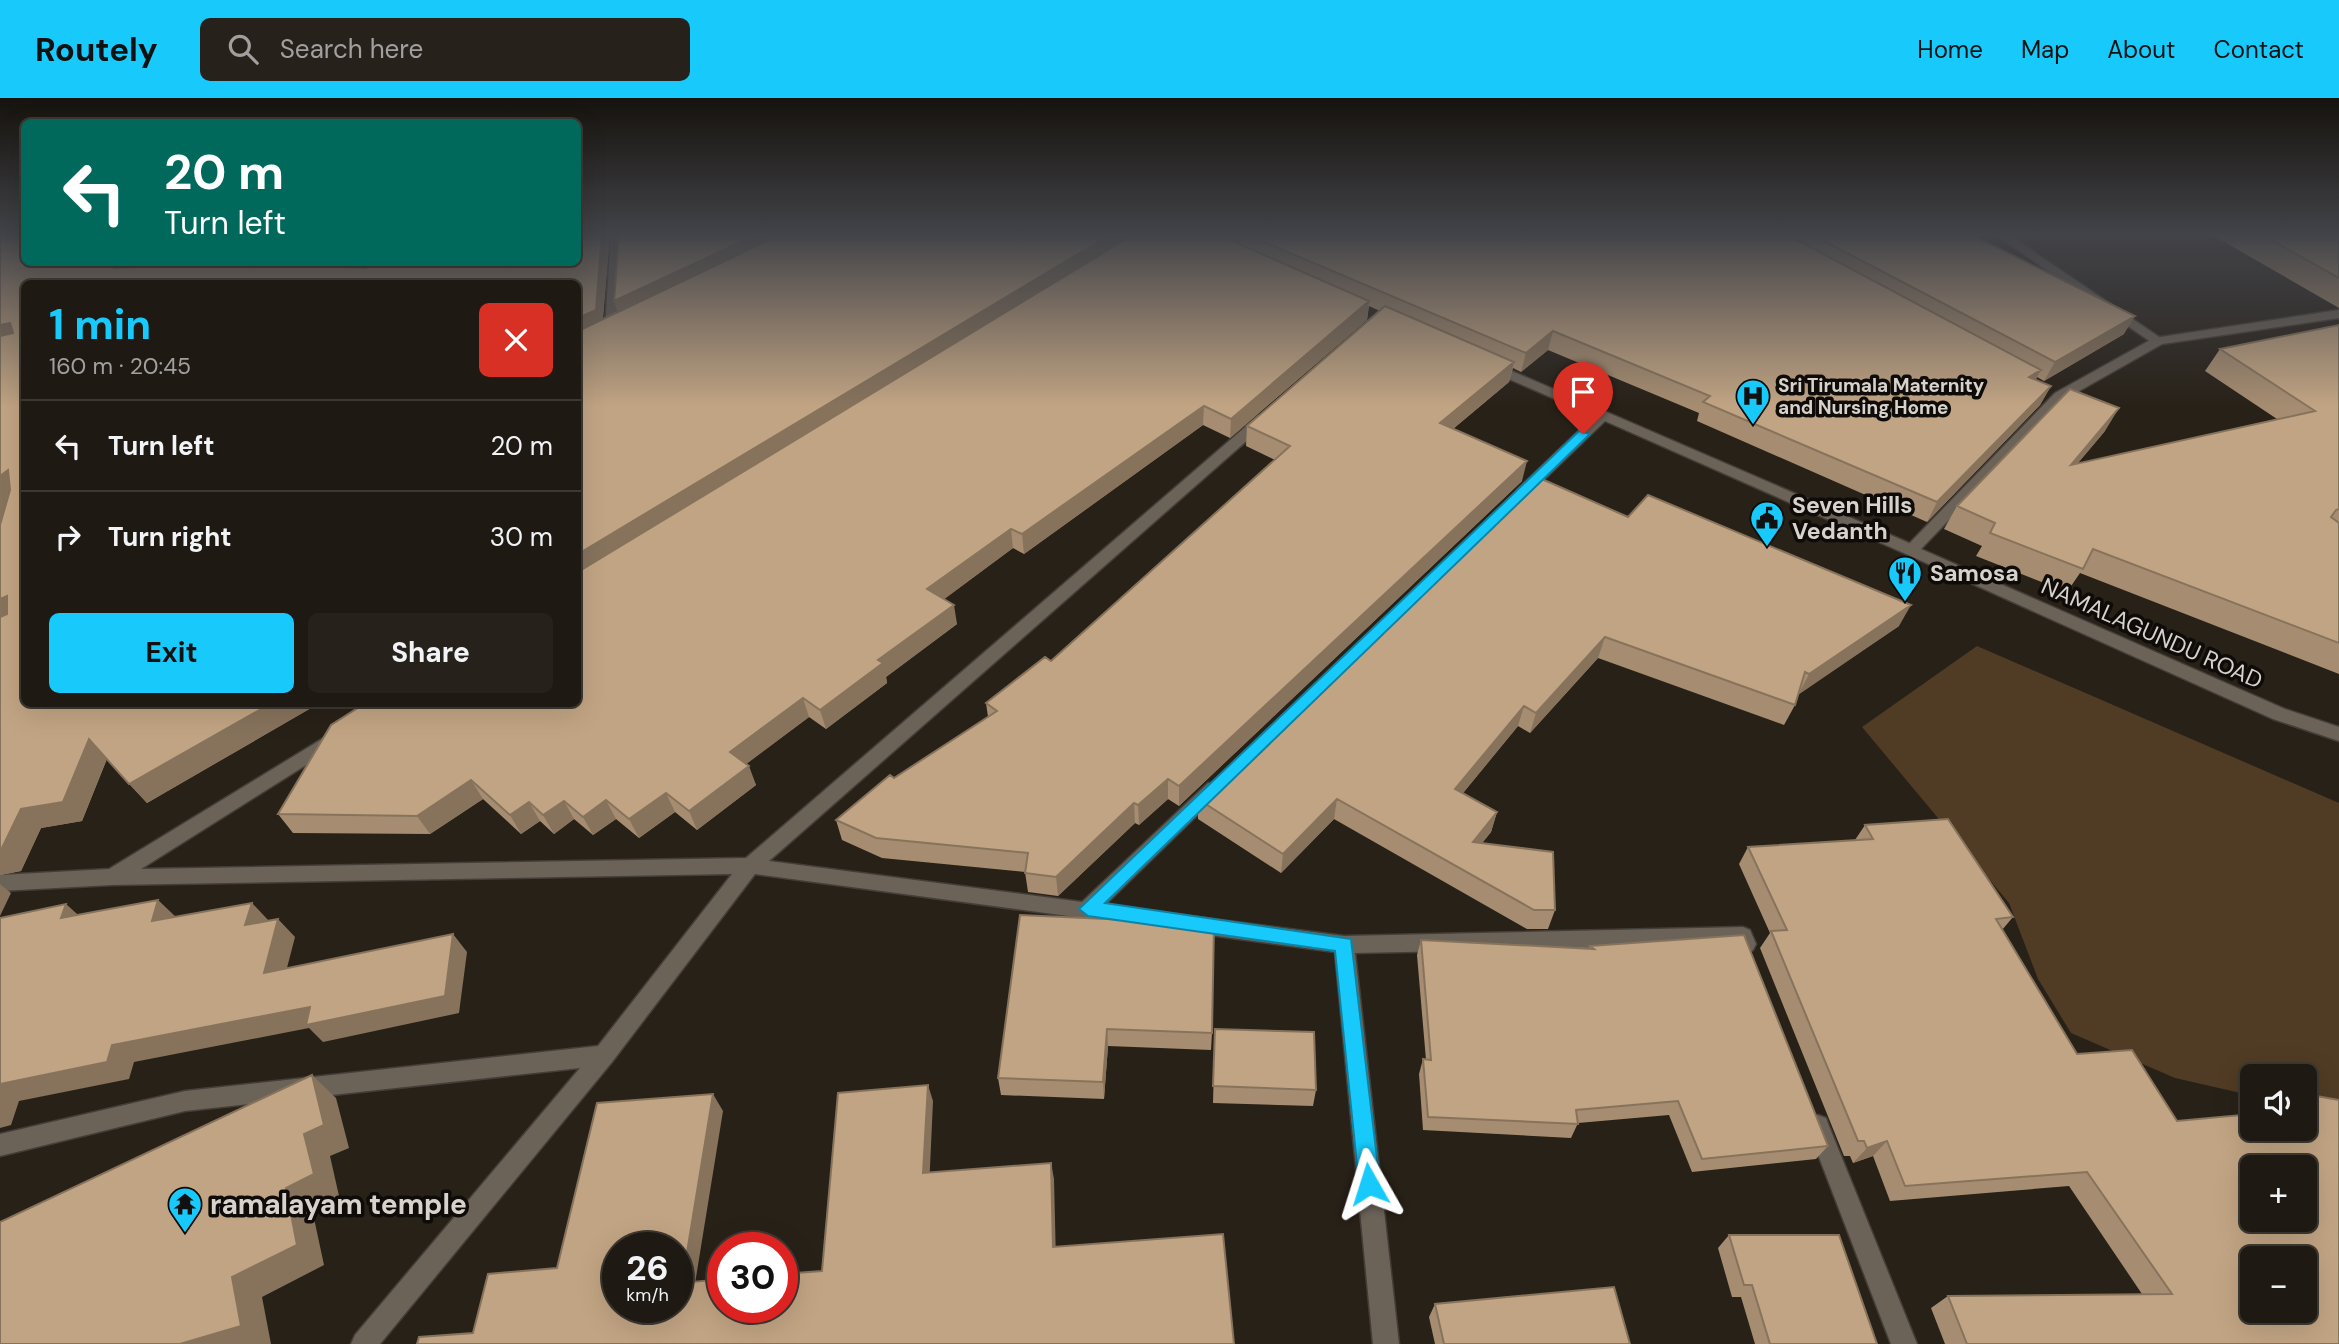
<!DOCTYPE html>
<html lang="en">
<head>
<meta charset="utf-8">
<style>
	:root { --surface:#1e1912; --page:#26221b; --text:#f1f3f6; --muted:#a1a09f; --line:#3c3832; --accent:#17cafb }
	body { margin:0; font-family:"DM Sans",sans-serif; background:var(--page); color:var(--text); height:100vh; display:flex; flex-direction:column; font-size:26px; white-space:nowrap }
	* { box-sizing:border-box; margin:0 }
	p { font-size:23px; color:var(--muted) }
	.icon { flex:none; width:38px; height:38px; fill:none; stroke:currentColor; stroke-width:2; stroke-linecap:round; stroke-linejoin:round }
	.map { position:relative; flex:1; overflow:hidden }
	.sheet { position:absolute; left:21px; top:182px; width:560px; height:427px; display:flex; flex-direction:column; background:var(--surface); border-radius:10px; box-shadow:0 7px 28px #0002,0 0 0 2px var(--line) }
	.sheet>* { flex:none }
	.guide { position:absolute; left:21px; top:21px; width:560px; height:147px; border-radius:10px; box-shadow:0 7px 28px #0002,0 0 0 2px var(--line); background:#00695c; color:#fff; overflow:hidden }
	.buttons { position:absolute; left:2240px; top:966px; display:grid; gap:14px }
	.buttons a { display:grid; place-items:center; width:77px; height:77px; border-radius:10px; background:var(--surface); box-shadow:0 7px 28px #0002,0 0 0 2px var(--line); font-size:35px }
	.speed { position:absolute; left:602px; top:1134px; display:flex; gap:14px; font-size:35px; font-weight:700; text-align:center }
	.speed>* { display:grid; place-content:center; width:91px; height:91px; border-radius:50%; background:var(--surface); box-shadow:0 7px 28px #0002,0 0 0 2px var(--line); line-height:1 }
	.speed small { font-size:18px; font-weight:400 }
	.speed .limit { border:10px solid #d22; background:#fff; color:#111 }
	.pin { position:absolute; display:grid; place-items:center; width:60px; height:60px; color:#fff; margin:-72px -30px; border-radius:50% 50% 50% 0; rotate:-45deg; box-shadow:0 0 7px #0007 }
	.pin .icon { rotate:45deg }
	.me { position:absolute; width:77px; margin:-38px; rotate:354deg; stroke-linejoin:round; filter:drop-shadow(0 0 5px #0008) }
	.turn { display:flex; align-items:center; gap:24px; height:147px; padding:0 28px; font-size:32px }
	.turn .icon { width:91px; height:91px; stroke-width:2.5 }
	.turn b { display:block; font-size:49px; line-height:60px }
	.round { display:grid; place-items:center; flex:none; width:74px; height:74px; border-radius:10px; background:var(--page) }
	.headline { display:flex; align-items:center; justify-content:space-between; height:119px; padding:0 28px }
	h1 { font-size:42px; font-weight:700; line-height:52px; color:var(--accent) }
	.button { display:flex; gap:14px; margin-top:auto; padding:14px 28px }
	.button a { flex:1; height:80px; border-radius:10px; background:var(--accent); color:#111; font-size:28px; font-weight:700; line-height:80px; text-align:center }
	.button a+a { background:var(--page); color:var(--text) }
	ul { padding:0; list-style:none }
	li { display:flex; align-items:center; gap:21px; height:91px; padding:0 28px; border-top:2px solid var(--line) }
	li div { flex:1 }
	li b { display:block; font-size:26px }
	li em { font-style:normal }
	header { display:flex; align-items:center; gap:42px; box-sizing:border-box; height:98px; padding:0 35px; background:var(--accent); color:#111 }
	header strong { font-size:33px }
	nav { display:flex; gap:38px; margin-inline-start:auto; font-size:24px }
	.search { width:490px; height:63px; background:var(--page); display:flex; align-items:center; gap:18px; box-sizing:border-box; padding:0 24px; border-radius:10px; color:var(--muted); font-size:26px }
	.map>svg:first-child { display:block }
</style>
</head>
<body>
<header>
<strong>Routely</strong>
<div class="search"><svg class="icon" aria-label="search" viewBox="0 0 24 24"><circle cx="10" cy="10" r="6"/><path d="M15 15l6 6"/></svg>Search here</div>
<nav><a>Home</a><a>Map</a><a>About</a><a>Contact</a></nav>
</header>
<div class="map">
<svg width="2339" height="1246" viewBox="0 0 2339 1246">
	<rect width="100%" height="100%" fill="#282118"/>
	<path fill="#503b24" d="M1977 548 2339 705V1002L2305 996V978H2252V996H2245L2175 980 2071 935 2038 881 2009 805 1862 629Z"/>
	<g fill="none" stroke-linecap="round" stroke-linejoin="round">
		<g stroke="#443e38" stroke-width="3">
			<path id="street" d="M611 135H623L617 233 611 237 605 233Z
				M1993 135H2006L2165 243 2159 247 2154 246Z
				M1491 264 1916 448 1919 452 1916 456H1906L1605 323 1527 398H1517V392L1594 318 1486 271 1484 268Z
				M1263 317 1270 321 1268 324 769 763 1082 804 1208 685H1220L1223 690 1220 695 1105 807 1344 838 1743 829 1750 832 1756 846 1753 852 1746 855 1739 852 1736 847 1355 855 1399 1246H1373L1335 854 755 776 612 964 380 1246H351L355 1237 580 970 185 1013 0 1058V1036L185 993 598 948 732 776 112 787 0 793V777L109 771 335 633 341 635 344 640 341 645 141 771 746 760 1258 318Z
				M1818 1017 1826 1020 1829 1028 1917 1246H1891L1807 1028 1810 1020Z"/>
		</g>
		<g stroke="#443e38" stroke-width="3">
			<path id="secondary" d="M2339 212V220L2162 246 2065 301 1921 451 2285 611 2339 629V643L2273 621 1906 456 1903 452 2055 295 2154 240Z"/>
		</g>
		<use href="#street" fill="#6b6258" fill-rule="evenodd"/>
		<use href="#secondary" fill="#6b6258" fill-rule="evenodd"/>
	</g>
	<path fill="#a68d71" d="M0 135 24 164H367L365 170 610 135 603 220 618 213 614 203 619 135H1981L1979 140 2124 236 2044 283 2037 279 2036 282 2051 288 2040 307 1927 424 1697 323 1699 315 1548 252 1521 274 1513 270 1509 284 1453 331 1522 383 1179 708 1168 701 1139 727 1135 725 1058 798 1028 794 1025 774 882 760 842 742 836 722 894 680 988 619 986 605 1051 563 1275 362 1246 348 1247 328 1380 213 1369 208 1367 222 1230 340 1203 327 1024 456 1013 450 944 501 957 526 886 579 887 585 826 631 809 619 746 666 756 687 697 732 675 714 639 740 616 721 593 737 574 721 554 736 540 723 521 736 483 701 430 736 293 735 278 716 578 606V186H24V606H318L147 705 107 661 82 723 41 730 21 773 0 777Z
		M2209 135H2339V210Z
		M2339 227V576L2080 475 2067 494 1976 458 1982 448 1944 431 1957 408 2105 333 2077 366 2277 321 2205 273 2220 251Z
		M1628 419 1899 528 1798 596 1795 607 1784 627 1598 560 1530 635 1518 628 1463 695 1497 714 1491 734 1482 745 1555 812 1548 831H1527L1334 721 1281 775 1198 721V701Z
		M1865 727 2013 819 2002 832 2077 956 2177 1023 2305 1031V996L2339 1002V1246H1945L1931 1210 1948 1198 2142 1196 2069 1088 1890 1103 1873 1058 1853 1065 1850 1058H1844L1760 850 1770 835 1739 766 1748 749 1855 742Z
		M1020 817 1212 935 1211 952 1108 948 1104 1001 1001 997 998 980Z
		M1421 842 1589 850 1590 848 1828 1048 1816 1061 1692 1074 1669 1017 1578 1025 1571 1040 1423 1032 1419 976 1423 961 1426 962 1417 857Z
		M1215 931 1316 992 1313 1008 1213 1005Z
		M1729 1137 1877 1246H1755L1741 1199H1732L1718 1150Z
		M1435 1206 1630 1246H1435L1429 1219Z"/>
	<path fill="#87735c" d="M602 135H610L602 230 578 242V220Z
		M760 135H802L621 222 614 203Z
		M1113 135H1143L578 481V456Z
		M1962 135H1981L1978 142Z
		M118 164H137L128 186 115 170Z
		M352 164H367L361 186 351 169Z
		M1369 203 1367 222 1230 340 1231 321Z
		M2135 218 2124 236 2044 283 2055 264Z
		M10 225 24 243 0 248V227Z
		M1553 233 1548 252 1521 274 1526 255Z
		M1514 264 1509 284 1436 345 1440 325Z
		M2041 272 2030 291 2029 279Z
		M2051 288 2040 307 1927 424 1937 404Z
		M1204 308 1203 327 1024 456 1022 436Z
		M2119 310 2105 333 2057 390 2071 367Z
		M1527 363 1522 383 1179 708V688Z
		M8 372 15 398 0 433V378Z
		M1011 431 1013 450 931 511 927 491Z
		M7 498 24 517 0 528V501Z
		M954 507 957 526 886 579 887 585 826 631 820 612 878 562Z
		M1911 507 1899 528 1798 597 1809 576Z
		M1605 539 1598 560 1530 635 1536 615Z
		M803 600 809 619 737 673 730 654Z
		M270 606H318L147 705 129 686Z
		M1524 608 1518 628 1450 711 1455 691Z
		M89 641 107 660 82 723 41 730 21 773 0 777V754L21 711Z
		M749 668 756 687 697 732 689 713Z
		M1168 681V701L1139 727 1138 707Z
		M471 682 483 701 430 736 417 718Z
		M666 695 675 714 639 740 629 721Z
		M1337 701 1334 721 1281 775 1283 756Z
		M606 702 616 721 593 737 583 719Z
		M564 703 574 721 554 736 543 717Z
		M529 704 540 723 521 736 510 717Z
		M1134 705 1135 725 1058 798 1056 779Z
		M1497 714 1491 734 1467 764 1473 744Z
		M0 786 11 795 0 818Z
		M158 802 177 820 152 823Z
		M252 805 269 823 245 827Z
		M66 806 86 824 61 820Z
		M278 821 295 839 281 893 264 875Z
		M453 836 467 854 459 915 323 944 309 930 134 964 129 981 19 1003 11 1027 0 1030V986L112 947Z
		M1107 931 1108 948 1104 1001 1103 984Z
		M312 977 336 1000 349 1050 330 1058 339 1098 312 1111 324 1167 262 1199 271 1246H180L232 1179 286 1090 304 1036Z
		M928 987 933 1003 929 1091 923 1075Z
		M713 996 723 1013 693 1198 682 1185Z
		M1887 1043 1873 1058 1853 1065 1867 1050Z
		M1051 1065 1054 1081 1056 1164 1053 1149Z"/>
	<path fill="#c1a483" stroke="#87735c" stroke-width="2" fill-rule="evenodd" d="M0 135H24V164H118L115 170 132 169 133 164H352L351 169 366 170 368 164H578V135H602L596 212 578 220V186H24V606H270L129 686 89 641 63 704 21 711 0 754V519L7 516V498L0 501V427L10 392 8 372 0 378V238L13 235 10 225 0 227Z
		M619 135H760L614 203Z
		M784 135H1113L578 456V233Z
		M1136 135H1214L1369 203 1231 321 1204 308 1022 436 1011 431 927 491 954 507 878 562 883 565 820 612 803 600 730 654 749 668 689 713 666 695 629 721 606 702 583 719 564 703 543 717 529 704 510 717 471 682 417 718 278 716 331 627 364 606H578V474Z
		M1243 135H1784L2041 272 2029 279 2051 288 1937 404 1703 304 1710 298 1553 233 1526 255Z
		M1809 135H1968L2135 218 2055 264Z
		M2259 135H2339V180Z
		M1385 208 1514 264 1440 325 1527 363 1179 688 1168 681 1138 707 1134 705 1056 779 1025 775 1028 755 876 740 836 722 890 677 894 680 997 613 986 605 1045 559 1051 563 1290 348 1247 328Z
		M2339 227V411L2336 412 2331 419 2339 425V545L2093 451 2083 471 1990 435 1995 425 1957 408 2070 291 2119 310 2071 367 2315 313 2220 251Z
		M1535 378 1628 419 1648 397 1911 507 1809 576 1805 574 1795 607 1605 539 1536 615 1524 608 1455 691 1497 714 1473 744 1553 754 1555 812H1534L1337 701 1283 756 1198 701Z
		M1948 721 2013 819 1996 821 2077 956 2132 952 2177 1023 2252 1016V1031H2305V1011H2313L2305 999V996L2339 1002V1246H1967L1948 1198 2172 1196 2087 1074 1905 1088 1887 1043 1867 1050 1864 1043H1858L1771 833 1787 832 1748 749 1873 741 1865 727ZM2252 1069H2305V1122H2252ZM2252 1160H2305V1213H2252Z
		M158 802 152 823 252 805 245 827 278 821 264 875 453 836 445 898 306 927 310 909 112 947 107 964 0 986V820L66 806 61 820Z
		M1020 817 1214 826 1212 935 1107 931 1103 984 998 980Z
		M1744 837 1828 1048 1702 1061 1678 1003 1576 1012 1578 1026 1428 1019 1423 961 1431 962 1421 842 1594 851 1590 848Z
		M1215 931 1314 934 1316 992 1213 988Z
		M312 977 324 1027 304 1036 314 1076 286 1090 297 1147 232 1179 241 1228 180 1246H0V1124Z
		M928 987 923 1075 1051 1065 1053 1149 1223 1136 1234 1246H417L419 1239 473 1235 488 1176 557 1170 597 1005 713 996 682 1185 723 1181V1209H782V1176L822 1173 838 995ZM618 1150H677V1209H618Z
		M1729 1137H1839L1877 1246H1770L1752 1187H1744Z
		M1614 1189 1630 1246H1444L1435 1206Z"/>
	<linearGradient id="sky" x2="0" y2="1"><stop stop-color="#16120d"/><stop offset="0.44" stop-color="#424348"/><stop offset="1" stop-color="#424348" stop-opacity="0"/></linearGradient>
	<rect width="2339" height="309" fill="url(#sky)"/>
	<path fill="#17cafb" stroke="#0f83a3" stroke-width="2" d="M1579 333 1590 336 1105 805 1351 841 1380 1086 1376 1094 1369 1097 1362 1094 1359 1086 1335 853 1088 818 1079 811Z"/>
	<defs>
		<g id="hospital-pin" transform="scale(1.75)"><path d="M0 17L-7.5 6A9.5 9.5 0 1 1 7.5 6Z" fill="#17cafb" stroke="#0e0b08"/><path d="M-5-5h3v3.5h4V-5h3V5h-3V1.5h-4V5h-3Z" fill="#111"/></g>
		<g id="civic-pin" transform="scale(1.75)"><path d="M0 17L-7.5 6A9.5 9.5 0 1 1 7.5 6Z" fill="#17cafb" stroke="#0e0b08"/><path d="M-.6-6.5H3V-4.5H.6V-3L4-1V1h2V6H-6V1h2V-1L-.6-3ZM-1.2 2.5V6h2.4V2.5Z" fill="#111"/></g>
		<g id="restaurant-pin" transform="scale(1.75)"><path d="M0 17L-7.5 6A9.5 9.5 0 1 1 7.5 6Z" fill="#17cafb" stroke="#0e0b08"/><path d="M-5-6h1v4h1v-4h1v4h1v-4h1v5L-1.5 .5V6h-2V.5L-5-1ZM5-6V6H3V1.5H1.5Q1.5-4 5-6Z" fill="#111"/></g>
		<g id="temple-pin" transform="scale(1.75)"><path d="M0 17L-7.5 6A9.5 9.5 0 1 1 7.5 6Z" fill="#17cafb" stroke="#0e0b08"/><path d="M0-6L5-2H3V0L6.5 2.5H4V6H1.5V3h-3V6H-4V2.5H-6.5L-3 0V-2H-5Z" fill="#111"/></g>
	</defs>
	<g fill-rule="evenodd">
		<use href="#hospital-pin" x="1753" y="298"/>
		<use href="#civic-pin" x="1767" y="420"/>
		<use href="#restaurant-pin" x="1905" y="475"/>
		<use href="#temple-pin" x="185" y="1106"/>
	</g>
	<g text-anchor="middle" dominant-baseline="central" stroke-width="7" stroke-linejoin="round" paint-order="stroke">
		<g font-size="19" font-weight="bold" fill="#d7d2cc" stroke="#0e0b08" text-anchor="start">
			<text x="1778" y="287">Sri Tirumala Maternity<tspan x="1778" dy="22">and Nursing Home</tspan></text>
		</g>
		<g font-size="23" font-weight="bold" fill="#d7d2cc" stroke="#0e0b08" text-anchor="start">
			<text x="1792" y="407">Seven Hills<tspan x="1792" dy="26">Vedanth</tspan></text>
			<text x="1930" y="475">Samosa</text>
		</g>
		<g font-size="23" fill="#d7d2cc" stroke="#0e0b08">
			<text transform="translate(2152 535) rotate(24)">NAMALAGUNDU ROAD</text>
		</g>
		<g font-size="28" font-weight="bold" fill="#d7d2cc" stroke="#0e0b08" text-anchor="start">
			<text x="210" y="1106">ramalayam temple</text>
		</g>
	</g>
</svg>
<div class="buttons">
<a><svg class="icon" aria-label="sound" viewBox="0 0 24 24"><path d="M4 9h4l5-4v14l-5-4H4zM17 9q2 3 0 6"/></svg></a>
<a>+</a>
<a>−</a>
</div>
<div class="speed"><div>26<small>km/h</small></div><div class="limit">30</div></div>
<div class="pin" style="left:1583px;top:336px;background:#d93025"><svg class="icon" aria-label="arrive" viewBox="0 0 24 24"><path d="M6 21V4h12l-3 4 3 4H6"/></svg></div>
<svg class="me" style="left:1369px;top:1086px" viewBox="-20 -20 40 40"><path d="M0-17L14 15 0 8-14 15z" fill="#17cafb" stroke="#fff" stroke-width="4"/></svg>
<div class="guide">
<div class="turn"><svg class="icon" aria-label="left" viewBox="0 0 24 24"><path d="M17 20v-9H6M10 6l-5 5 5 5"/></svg><div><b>20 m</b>Turn left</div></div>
</div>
<section class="sheet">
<div class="headline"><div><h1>1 min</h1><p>160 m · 20:45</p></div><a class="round" style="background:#d93025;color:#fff"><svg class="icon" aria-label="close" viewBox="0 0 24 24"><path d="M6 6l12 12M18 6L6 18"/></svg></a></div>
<ul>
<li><svg class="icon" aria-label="left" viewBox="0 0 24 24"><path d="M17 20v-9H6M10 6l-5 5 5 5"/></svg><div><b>Turn left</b></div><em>20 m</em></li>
<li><svg class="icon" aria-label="right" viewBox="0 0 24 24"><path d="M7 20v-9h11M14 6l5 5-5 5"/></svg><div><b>Turn right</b></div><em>30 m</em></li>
</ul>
<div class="button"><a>Exit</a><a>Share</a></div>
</section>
</div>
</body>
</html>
